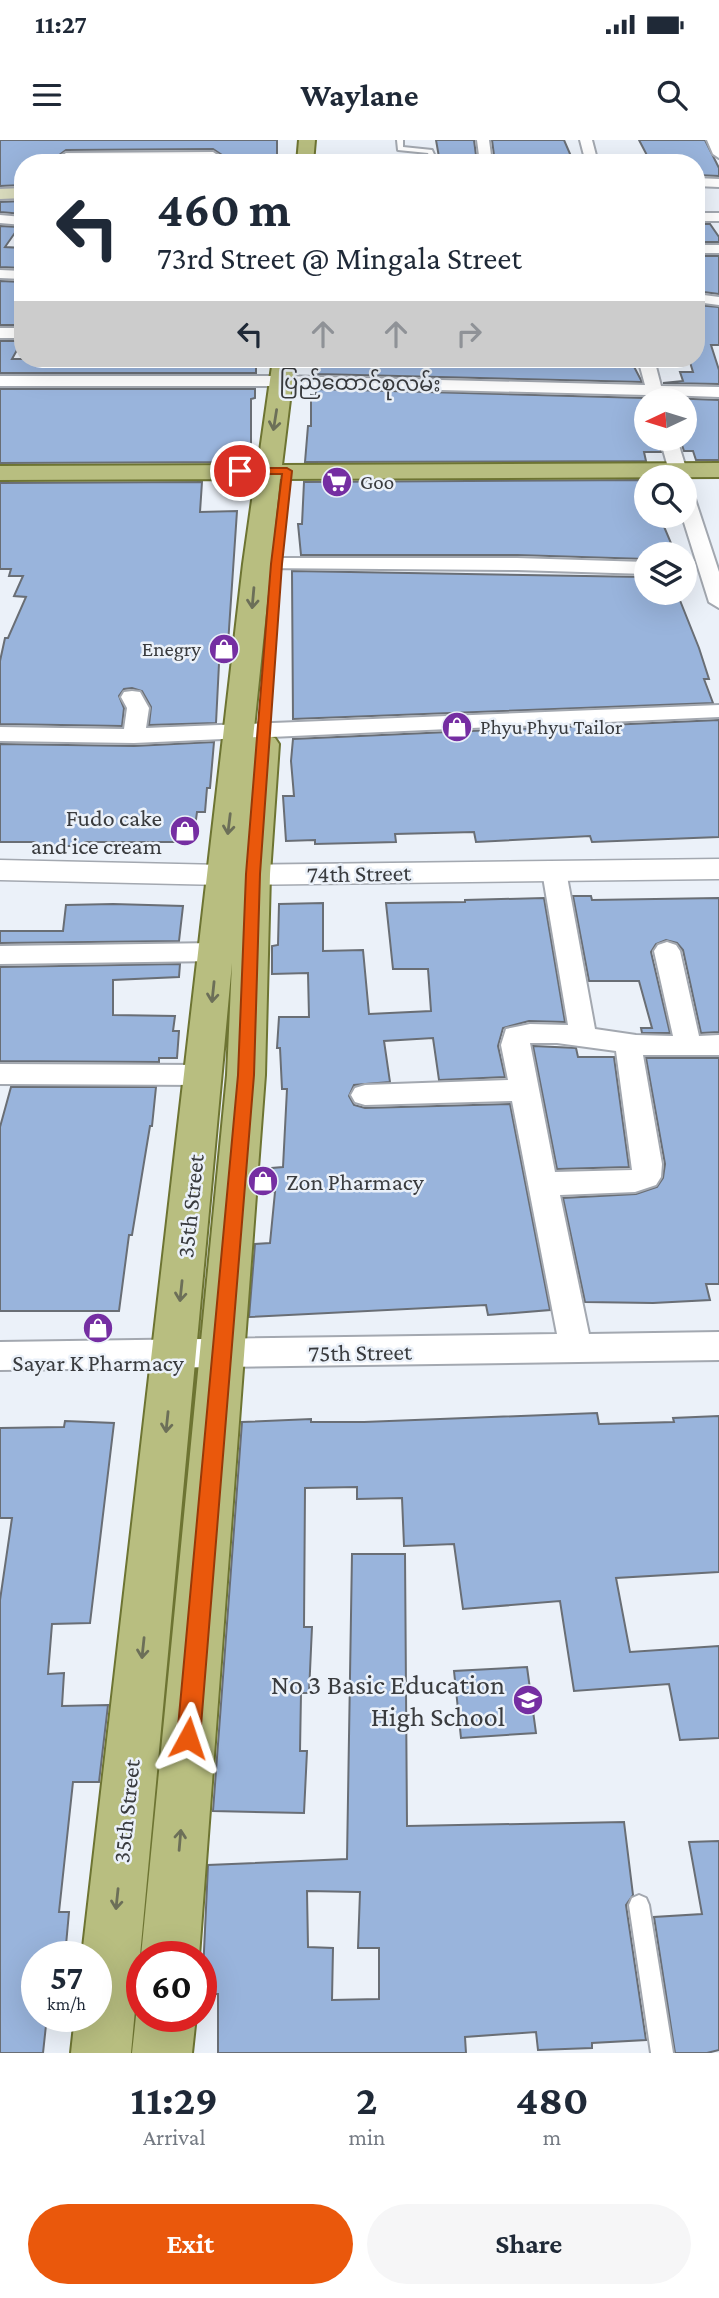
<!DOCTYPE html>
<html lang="en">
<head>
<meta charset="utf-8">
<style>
	:root { --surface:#fff; --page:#f6f6f7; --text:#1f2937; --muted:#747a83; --accent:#ea580c }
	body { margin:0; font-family:"Crimson Pro","Noto Sans Myanmar",serif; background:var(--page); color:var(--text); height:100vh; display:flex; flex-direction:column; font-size:26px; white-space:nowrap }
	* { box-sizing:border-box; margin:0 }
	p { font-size:23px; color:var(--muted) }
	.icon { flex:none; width:38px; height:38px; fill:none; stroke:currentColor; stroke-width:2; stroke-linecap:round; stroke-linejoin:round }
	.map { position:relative; height:1913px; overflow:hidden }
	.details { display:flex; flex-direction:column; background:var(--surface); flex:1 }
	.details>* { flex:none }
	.top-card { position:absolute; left:14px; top:14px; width:691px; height:214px; border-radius:28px; box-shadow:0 7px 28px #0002; background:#fff; color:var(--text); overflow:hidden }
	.needle { width:46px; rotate:266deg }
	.controls { position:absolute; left:634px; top:248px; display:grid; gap:14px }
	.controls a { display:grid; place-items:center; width:63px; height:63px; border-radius:50%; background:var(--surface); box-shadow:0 7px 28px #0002; font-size:35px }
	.speed { position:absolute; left:21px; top:1801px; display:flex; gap:14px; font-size:35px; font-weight:700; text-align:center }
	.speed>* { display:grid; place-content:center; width:91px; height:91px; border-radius:50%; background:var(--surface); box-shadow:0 7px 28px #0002; line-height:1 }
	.speed small { font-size:18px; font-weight:400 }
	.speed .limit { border:10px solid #d22; background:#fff; color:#111 }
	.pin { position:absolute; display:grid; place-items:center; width:60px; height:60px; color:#fff; margin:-30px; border:4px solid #fff; border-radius:50%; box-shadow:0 2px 7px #0007 }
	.me { position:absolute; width:77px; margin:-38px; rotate:5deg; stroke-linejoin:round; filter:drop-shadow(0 0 5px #0008) }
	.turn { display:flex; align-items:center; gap:24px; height:147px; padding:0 28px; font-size:32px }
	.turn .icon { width:91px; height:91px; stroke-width:2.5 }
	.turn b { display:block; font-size:49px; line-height:60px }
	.lanes { display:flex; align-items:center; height:66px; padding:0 28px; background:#0003; justify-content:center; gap:35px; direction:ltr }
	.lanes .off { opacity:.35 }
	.eta { display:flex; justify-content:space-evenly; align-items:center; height:119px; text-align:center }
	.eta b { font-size:42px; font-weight:700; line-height:49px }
	.primary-button { display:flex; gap:14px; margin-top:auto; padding:14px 28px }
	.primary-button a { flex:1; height:80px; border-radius:42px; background:var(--accent); color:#fff; font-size:28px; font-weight:700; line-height:80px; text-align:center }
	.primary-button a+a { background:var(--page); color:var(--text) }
	.status { display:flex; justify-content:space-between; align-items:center; height:49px; padding:0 35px; background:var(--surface); direction:ltr }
	.status svg { height:19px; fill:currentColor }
	header { display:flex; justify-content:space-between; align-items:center; height:91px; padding:0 28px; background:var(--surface); font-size:32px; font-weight:700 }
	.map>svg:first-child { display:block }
</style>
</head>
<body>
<div class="status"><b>11:27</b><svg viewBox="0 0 49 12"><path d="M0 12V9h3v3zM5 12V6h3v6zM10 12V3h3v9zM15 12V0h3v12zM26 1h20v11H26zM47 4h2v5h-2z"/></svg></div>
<header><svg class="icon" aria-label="menu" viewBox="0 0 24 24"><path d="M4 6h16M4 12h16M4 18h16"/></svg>Waylane<svg class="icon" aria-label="search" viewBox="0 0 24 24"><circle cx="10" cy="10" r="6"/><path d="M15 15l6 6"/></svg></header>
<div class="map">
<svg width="719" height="1913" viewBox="0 0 719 1913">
	<rect width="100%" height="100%" fill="#ebf1f9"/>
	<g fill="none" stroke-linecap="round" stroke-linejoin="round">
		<path fill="#90d1d5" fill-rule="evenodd" d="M696 159 719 162V172L696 169Z"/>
	</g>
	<path fill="#99b4dc" stroke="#696e75" stroke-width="2" fill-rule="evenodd" d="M0 0H277V23H132L217 22 222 15 213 9 66 10 58 16 64 23H23V45L0 46Z
		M436 0H474L477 23H440Z
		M492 0H564L574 23H495Z
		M639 0H705L719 28V36L696 35V23H651Z
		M23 61V74L0 72V62Z
		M696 84H710L719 97V102H696Z
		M0 86 19 87 5 107 23 108V128L0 127Z
		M696 116H719V154L696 151Z
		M0 141 23 142V185H0Z
		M696 165 719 167V205H711L719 230V244L663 243 683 241 680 232H693L689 219H696Z
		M0 201H22L12 219H256V233H0Z
		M317 219H354V222L422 219H630L642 242 317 234Z
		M0 249H255V258L251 259V319H247V322L0 323Z
		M316 249 645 258 646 299H658L661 312H644L646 321 305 322 308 286H311V255L316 256Z
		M667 258 719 260V320H696L693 311H684L680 299H684V261H668Z
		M646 340V378L660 377 676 415H644L646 419 517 415H301L298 384H302L304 342Z
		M202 342 200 372 237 371 228 504H220L216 583 149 585 151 567 142 551 132 548 124 549 119 556 124 568 122 586 0 584V521L5 498H8L26 457 14 456 23 436H9L11 429H0V343Z
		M292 431 646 437V453H657L659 459 679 458 699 508 709 539H704L713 563 293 579Z
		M719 580V697L592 702 590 696 476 702 474 692 395 694 396 702 315 704V700L286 701 283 656H294L291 621 293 599Z
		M214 602 210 648H207L205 672H197L193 702H85L84 706H34L35 702H0V604L134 606Z
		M573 756H591L592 760 719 758V892L701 893 683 810 677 803 666 800 656 804 651 812 670 893H642L641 888H652L639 841H589Z
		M544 758 565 882 529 881 503 888 498 906 505 937 439 940 433 898 384 901 390 942 354 945 349 956 354 965 365 968 510 964 550 1170 488 1175 486 1165 249 1177 255 1104 270 1103 275 1052H272V1028L283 1027 287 949H282L280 908H277L279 877H309L308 833 272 834V806L278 805 279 764 323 763V811L363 810 369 874 431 871 428 829H393L386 763 465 762V760Z
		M113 764 183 766 179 801 0 803V791H63L66 765Z
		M180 824 179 837 113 840V875L175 876 173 891H179L177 918H159V922L0 921V827Z
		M533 906 576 908 578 917H614L629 1027 557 1029Z
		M646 918H719V1144H706L710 1160 653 1163 585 1162 563 1058 636 1054 657 1047 663 1038 665 1024Z
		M11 947H156L152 986H150L132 1095H129L119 1171H0V987Z
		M597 1273 599 1284 674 1282 673 1278 719 1276V1432L616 1438 630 1512 719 1506V1598L680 1600 669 1544 574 1551 560 1461 463 1469 454 1404 404 1406 402 1358 357 1359V1347L305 1348 304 1487H312L309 1553H301L300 1611H307L304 1673 213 1671 242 1282 311 1279V1282H364Z
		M65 1281 114 1283 90 1483 52 1484 48 1534 64 1533 62 1566 108 1565 99 1642H73L59 1772H69L65 1816H37V1876H47L43 1913H0V1460L12 1378H0V1288L64 1287Z
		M352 1414H405L407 1686 624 1682 633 1755 626 1765 646 1900 592 1903V1908L538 1910 536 1892 465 1897 466 1913H218V1854H202L208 1725 347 1719ZM307 1751 360 1752 358 1808H379V1859L332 1860 333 1808 308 1807Z
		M527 1527 536 1593 461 1598 454 1531Z
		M719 1701V1910L707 1913H675L654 1777 702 1774 689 1702Z"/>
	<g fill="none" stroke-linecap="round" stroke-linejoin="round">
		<g stroke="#a3a8b0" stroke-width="4">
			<path id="service" d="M397 0H403V7L432 10 438 23H432L428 13 398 10Z
				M639 1755 646 1758 649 1765 673 1913H651L629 1765 632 1758Z"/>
		</g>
		<g stroke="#a3a8b0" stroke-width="4">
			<path id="minor" d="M477 0H489L492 23H480Z
				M580 0H592L598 23H586Z
				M707 0H719V18L713 14Z
				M213 12 219 16 217 19 66 21 60 17 66 13Z
				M696 38 719 39V47L696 46Z
				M696 73H719V81H696Z
				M0 75 23 77V85L0 83Z
				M696 105H719V113H696Z
				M0 130 23 131V139L0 138Z
				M696 154 719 157V165L696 162Z
				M0 188H23V198H0Z
				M638 219H654L661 246 719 247V257L664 255 665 261H649L647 255 281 246H0V236H281L645 245Z
				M660 299H677L689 338 686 342 684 338H671Z
				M684 348 693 353 719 432V468L709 462 682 376Z
				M256 418H517L646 422V434L517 430 249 428 246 424 249 420Z
				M132 551 140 552 149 568 146 588 719 565V577L134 603 0 601V587L124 589 127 568 121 557 124 552Z
				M554 723 563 725 566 731 595 889 636 895 673 896 654 811 658 805 667 802 676 805 680 811 699 896 719 895V915H643L662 1024 661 1037 656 1045 635 1052 560 1055 589 1194 719 1192V1220L0 1230V1202L557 1194 512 961 365 965 355 962 351 955 355 948 365 945 508 940 501 905 506 889 530 884 568 885 542 731 545 725ZM530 903H557L616 911 632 1030 555 1032Z
				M217 803 226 806 230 812 226 818 217 821 0 824V806Z
				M0 924 204 925 214 928 218 935 214 942 204 945 0 944Z"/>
		</g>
		<g stroke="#a3a8b0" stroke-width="3">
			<path id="tertiary" d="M719 719V739L223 745 0 740V720L223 725Z"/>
		</g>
		<g stroke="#a3a8b0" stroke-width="4">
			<path id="secondary" d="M23 48V58L0 59V49Z"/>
		</g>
		<g stroke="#6d7432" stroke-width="4">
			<path id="primary" d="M299 0H315L313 23H297Z
				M273 219H295L282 325 719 323V337L280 339 253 598 264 595 275 598 279 604 270 734 265 935 199 1816 142 1818 141 1816 227 935 232 823 131 1913H71L75 1876H96V1816H82L243 424 255 339 0 340V326L258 325Z
				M142 1862V1876H196L192 1913H132L136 1876Z"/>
		</g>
		<use href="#service" fill="#fff" fill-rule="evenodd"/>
		<use href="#minor" fill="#fff" fill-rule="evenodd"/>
		<use href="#tertiary" fill="#fff" fill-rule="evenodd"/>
		<use href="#secondary" fill="#dcdebf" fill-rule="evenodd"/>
		<use href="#primary" fill="#b8be80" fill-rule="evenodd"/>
	</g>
	<defs><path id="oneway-shaft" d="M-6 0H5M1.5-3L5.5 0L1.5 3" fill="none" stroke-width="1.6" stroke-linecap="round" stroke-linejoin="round" transform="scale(1.75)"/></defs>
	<g stroke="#6c6f58">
		<use href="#oneway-shaft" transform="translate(275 280) rotate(99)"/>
		<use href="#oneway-shaft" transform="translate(253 458) rotate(95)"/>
		<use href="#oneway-shaft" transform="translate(229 684) rotate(97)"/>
		<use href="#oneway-shaft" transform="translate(213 852) rotate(96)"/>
		<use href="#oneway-shaft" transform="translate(181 1151) rotate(96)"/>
		<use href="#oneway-shaft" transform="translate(167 1282) rotate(96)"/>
		<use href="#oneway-shaft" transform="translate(143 1508) rotate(96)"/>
		<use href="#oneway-shaft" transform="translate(180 1700) rotate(-85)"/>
		<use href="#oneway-shaft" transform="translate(117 1759) rotate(96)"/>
	</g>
	<path fill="#ea580c" stroke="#983908" stroke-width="2" d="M287 328 292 331 282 424 260 734 254 935 200 1598 196 1605 188 1609 181 1605 177 1598 238 935 246 734 271 424 282 334H240L235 331 240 328Z"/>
	<defs>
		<g id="supermarket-disc" transform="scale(1.575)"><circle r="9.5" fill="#752ea2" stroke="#ebf1f9"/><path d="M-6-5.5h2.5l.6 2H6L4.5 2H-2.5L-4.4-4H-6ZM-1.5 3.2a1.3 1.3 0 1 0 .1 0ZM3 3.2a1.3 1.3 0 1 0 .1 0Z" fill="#fff"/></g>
		<g id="shop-disc" transform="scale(1.575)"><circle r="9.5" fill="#752ea2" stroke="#ebf1f9"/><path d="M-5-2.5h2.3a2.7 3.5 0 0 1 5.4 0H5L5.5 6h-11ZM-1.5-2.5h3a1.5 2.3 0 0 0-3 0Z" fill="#fff"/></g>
		<g id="school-disc" transform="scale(1.575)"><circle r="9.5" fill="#752ea2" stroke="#ebf1f9"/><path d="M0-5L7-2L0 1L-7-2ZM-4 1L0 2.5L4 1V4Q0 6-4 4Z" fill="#fff"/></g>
	</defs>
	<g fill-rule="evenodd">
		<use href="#supermarket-disc" x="337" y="342"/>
		<use href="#shop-disc" x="224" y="509"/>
		<use href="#shop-disc" x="457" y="587"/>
		<use href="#shop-disc" x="185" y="691"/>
		<use href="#shop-disc" x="263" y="1041"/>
		<use href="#shop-disc" x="98" y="1188"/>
		<use href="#school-disc" x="528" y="1560"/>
	</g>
	<g text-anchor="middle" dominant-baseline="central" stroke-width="5" stroke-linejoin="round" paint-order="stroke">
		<g font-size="21" fill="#393b3e" stroke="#ebf1f9">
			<text transform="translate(360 243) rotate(1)">ပြည်ထောင်စုလမ်း</text>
		</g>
		<g font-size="21" fill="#393b3e" stroke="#ebf1f9" text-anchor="start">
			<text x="360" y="342">Goo</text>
			<text x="201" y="509" text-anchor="end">Enegry</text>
			<text x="480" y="587">Phyu Phyu Tailor</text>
		</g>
		<g font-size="24" fill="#393b3e" stroke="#ebf1f9" text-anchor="end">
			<text x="162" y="677">Fudo cake<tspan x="162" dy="28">and ice cream</tspan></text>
			<text x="286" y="1041" text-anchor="start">Zon Pharmacy</text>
			<text x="98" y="1222" text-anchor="middle">Sayar K Pharmacy</text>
		</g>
		<g font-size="24" fill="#393b3e" stroke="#ebf1f9">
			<text transform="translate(359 733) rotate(-1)">74th Street</text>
			<text transform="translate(190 1066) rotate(-84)">35th Street</text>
			<text transform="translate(360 1212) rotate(-1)">75th Street</text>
			<text transform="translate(126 1671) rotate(-84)">35th Street</text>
		</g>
		<g font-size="28" fill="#393b3e" stroke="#ebf1f9" text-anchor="end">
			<text x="505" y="1544">No 3 Basic Education<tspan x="505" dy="32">High School</tspan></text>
		</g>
	</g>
</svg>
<div class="controls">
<a><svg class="needle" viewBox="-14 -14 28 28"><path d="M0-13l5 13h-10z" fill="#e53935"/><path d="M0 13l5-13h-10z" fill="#747a83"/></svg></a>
<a><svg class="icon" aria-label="search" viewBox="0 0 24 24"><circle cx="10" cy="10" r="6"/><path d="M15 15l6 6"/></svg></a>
<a><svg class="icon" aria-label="layers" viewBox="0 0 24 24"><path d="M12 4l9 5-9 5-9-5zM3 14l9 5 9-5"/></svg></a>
</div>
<div class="speed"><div>57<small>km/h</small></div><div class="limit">60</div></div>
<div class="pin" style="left:240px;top:331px;background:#d93025"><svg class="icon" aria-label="arrive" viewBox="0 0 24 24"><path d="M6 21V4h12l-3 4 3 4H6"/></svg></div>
<svg class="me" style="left:188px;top:1598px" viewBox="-20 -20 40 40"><path d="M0-17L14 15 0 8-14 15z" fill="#ea580c" stroke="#fff" stroke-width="4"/></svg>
<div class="top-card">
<div class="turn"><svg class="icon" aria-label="left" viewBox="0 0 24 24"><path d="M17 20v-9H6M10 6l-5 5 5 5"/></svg><div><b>460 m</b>73rd Street @ Mingala Street</div></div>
<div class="lanes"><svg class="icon" aria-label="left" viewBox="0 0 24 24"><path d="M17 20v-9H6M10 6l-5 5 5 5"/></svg><svg class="icon off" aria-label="ahead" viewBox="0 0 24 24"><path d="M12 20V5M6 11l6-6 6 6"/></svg><svg class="icon off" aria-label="ahead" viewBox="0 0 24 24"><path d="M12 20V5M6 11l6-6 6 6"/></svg><svg class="icon off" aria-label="right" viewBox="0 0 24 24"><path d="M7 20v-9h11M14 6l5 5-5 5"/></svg></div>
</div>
</div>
<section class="details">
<div class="eta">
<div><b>11:29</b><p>Arrival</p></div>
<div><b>2</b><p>min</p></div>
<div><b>480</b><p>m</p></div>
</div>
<div class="primary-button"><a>Exit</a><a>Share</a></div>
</section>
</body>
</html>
